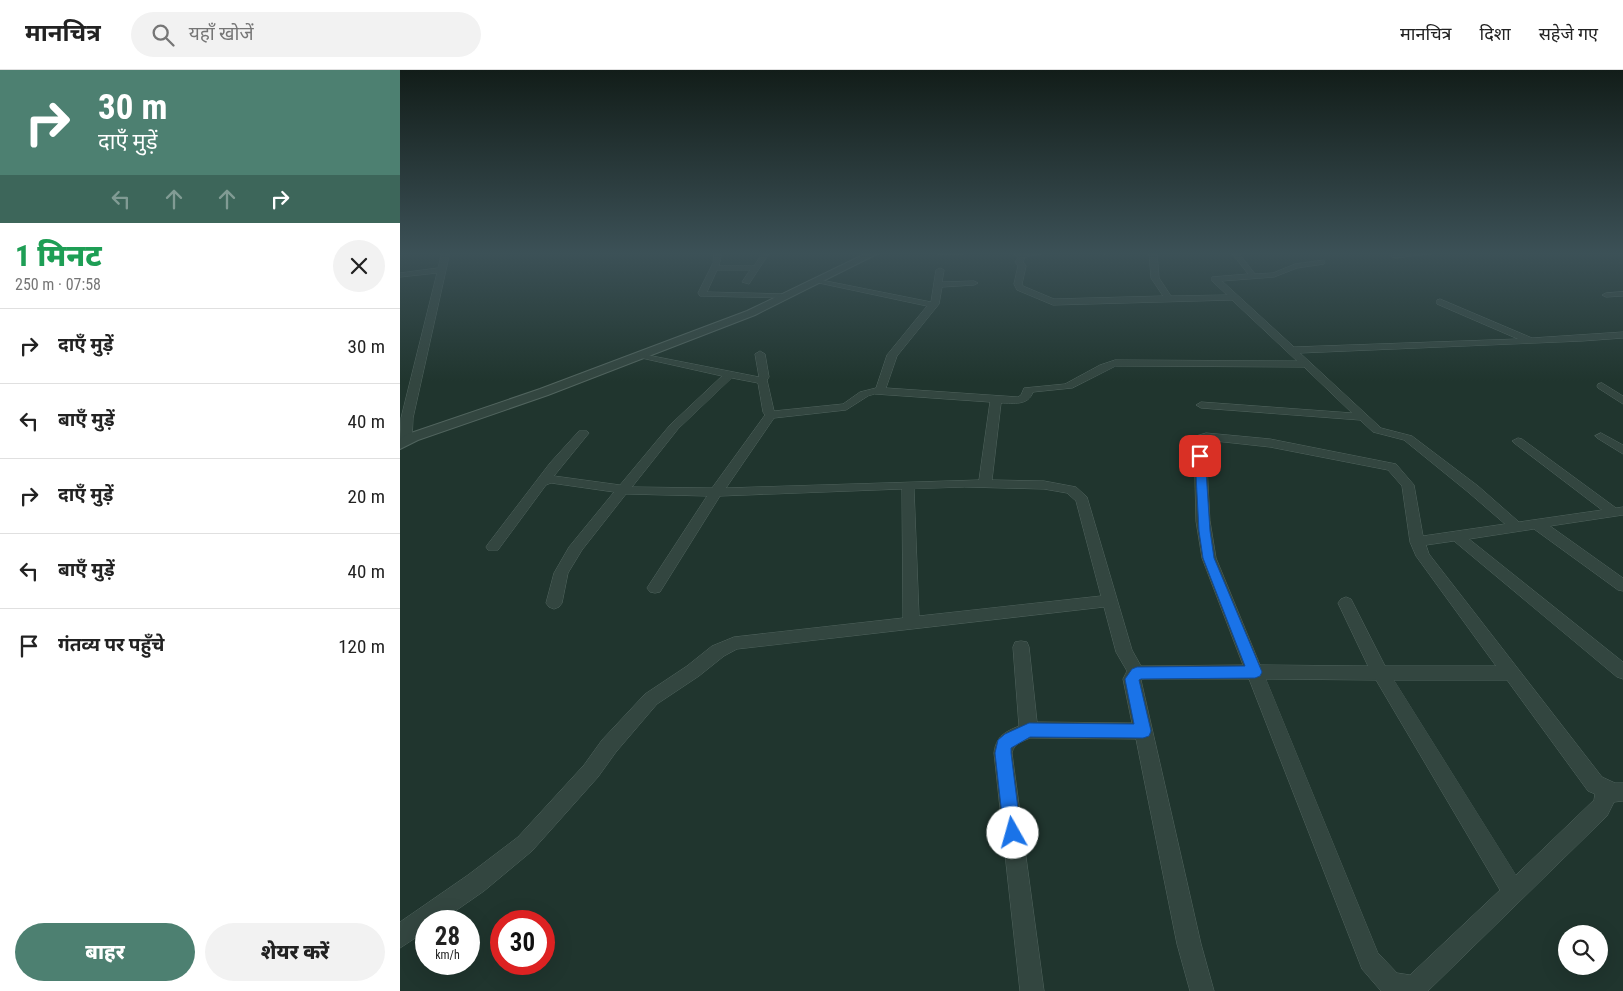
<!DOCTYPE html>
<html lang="hi">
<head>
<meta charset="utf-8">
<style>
	:root { --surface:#fff; --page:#f2f2f2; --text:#222; --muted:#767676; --line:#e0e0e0; --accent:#4d8071 }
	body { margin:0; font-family:"Roboto Condensed","Noto Sans Devanagari",sans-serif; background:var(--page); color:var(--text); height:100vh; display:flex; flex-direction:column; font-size:19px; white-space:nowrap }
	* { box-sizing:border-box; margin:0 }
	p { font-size:16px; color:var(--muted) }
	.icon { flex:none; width:28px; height:28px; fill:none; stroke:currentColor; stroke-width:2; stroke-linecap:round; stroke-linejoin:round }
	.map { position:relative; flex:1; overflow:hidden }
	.panel { display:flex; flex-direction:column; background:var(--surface); width:400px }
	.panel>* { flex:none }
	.top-card { background:#4d8071; color:#fff; overflow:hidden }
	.tools { position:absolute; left:1158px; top:855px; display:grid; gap:10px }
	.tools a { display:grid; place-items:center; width:50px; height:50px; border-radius:50%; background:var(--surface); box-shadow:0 5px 20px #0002; font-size:25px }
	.speed { position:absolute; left:15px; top:840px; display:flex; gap:10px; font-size:25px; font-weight:700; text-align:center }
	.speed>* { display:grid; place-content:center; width:65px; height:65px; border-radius:50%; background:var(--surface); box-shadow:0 5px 20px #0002; line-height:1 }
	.speed small { font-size:12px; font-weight:400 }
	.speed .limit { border:8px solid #d22; background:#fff; color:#111 }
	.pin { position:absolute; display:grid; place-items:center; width:42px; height:42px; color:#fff; margin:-21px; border-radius:10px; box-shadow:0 2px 8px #0006 }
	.me { position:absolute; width:55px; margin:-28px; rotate:353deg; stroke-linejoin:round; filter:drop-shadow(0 0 4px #0008) }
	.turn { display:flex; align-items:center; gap:18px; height:105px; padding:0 15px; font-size:22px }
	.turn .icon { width:65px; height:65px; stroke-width:2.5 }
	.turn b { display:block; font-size:35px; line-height:42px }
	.lanes { display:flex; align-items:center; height:48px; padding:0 15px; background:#0003; justify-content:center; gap:25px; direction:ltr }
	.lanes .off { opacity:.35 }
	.round { display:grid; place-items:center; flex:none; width:52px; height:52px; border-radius:26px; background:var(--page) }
	.summary { display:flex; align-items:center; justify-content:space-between; height:85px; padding:0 15px }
	h1 { font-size:30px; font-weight:800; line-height:38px; color:#1e9e55 }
	.primary-button { display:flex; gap:10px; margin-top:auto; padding:10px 15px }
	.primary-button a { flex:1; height:58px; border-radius:30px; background:var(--accent); color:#fff; font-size:20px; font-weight:800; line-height:58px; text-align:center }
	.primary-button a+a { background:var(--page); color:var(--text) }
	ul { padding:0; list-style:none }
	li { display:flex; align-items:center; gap:15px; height:75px; padding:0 15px; border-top:1px solid var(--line) }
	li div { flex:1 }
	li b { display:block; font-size:19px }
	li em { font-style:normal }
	header { display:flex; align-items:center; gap:30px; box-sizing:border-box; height:70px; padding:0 25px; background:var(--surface); border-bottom:1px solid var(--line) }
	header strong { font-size:24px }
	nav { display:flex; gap:28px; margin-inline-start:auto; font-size:18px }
	.search { width:350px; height:45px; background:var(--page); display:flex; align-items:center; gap:12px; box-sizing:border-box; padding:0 18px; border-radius:28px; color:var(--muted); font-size:19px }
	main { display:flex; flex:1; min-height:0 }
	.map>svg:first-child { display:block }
</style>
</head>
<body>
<header>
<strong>मानचित्र</strong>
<div class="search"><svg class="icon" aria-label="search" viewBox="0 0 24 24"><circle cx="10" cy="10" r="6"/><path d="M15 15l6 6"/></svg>यहाँ खोजें</div>
<nav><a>मानचित्र</a><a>दिशा</a><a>सहेजे गए</a></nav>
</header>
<main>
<section class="panel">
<div class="top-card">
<div class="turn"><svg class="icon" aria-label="right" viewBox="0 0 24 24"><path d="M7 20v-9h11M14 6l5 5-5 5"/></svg><div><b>30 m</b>दाएँ मुड़ें</div></div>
<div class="lanes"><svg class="icon off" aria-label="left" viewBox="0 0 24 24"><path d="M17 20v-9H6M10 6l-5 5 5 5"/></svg><svg class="icon off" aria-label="ahead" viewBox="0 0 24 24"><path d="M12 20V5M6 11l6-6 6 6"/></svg><svg class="icon off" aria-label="ahead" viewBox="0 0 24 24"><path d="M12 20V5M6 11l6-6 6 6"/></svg><svg class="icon" aria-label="right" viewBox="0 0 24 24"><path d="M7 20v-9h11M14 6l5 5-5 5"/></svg></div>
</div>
<div class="summary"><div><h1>1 मिनट</h1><p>250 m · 07:58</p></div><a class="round"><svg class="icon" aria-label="close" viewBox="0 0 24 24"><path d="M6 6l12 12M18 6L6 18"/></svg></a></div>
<ul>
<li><svg class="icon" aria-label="right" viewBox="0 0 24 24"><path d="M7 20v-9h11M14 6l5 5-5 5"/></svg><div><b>दाएँ मुड़ें</b></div><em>30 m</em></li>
<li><svg class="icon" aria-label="left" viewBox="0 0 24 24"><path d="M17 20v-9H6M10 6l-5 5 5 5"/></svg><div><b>बाएँ मुड़ें</b></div><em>40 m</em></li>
<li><svg class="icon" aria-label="right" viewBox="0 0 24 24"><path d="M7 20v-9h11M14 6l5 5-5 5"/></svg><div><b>दाएँ मुड़ें</b></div><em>20 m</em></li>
<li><svg class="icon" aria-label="left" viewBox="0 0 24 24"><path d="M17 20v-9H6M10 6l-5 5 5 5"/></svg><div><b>बाएँ मुड़ें</b></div><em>40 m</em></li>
<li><svg class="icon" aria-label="arrive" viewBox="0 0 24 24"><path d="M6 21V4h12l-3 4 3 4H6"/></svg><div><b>गंतव्य पर पहुँचे</b></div><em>120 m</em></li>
</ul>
<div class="primary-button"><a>बाहर</a><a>शेयर करें</a></div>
</section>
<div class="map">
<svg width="1223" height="921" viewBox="0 0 1223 921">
	<rect width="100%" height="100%" fill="#20352e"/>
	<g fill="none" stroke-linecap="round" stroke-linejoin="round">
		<g stroke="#51645e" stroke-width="1">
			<path id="minor" d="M42 182H50L13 348 12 371 6 374 0 371 1 348 37 203 0 207V203L38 198Z
				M314 182H322L319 196H354L363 182H370L349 214 342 212 350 200H317L307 222 387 224 391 226 387 228 300 226 298 223 313 193Z
				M535 182H566L563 184H538Z
				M612 182H652L625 187 623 192 626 196 622 214 623 216 654 229 763 226 751 208 749 182H757L759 208 771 226 827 225 812 211V207L848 204 831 182H838L855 204 873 203 895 194 924 190V194L897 198 874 207 822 211 894 277 1118 269 1037 234V230L1040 229 1132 268 1223 262V268L1182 271 900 283 981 358 1012 366 1078 416 1119 452 1202 440 1114 373 1112 371 1118 368 1122 369 1216 438 1223 437V445L1150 456 1223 508V521L1218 520 1134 459 1069 469 1223 592V609L1217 607 1054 471 1026 475 1029 484 1202 707 1215 713H1223V731L1214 732 1207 746 1028 921H981L962 899 849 609H744L741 610 801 874 814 921H790L777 874 736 669 630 668C622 672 614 673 612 683L644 921H620L594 683C596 666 605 662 619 656L613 577 615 572 621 571 627 572 629 577 637 652 732 653 723 609 727 601 716 582 704 537 337 579 324 586 299 606 257 634 216 682 198 707 132 781 84 821 41 851H26V861L0 878V852L68 805 118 767 184 695 202 670 245 624 287 596 312 576 334 567 503 548 502 419 320 426 260 522 255 523 250 522 247 518 307 426 226 424 182 480 168 503 162 533 159 537 154 539 149 537 146 533 154 503 169 477 214 422 151 413 146 415 98 480H88L86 477 88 474 150 393 179 361H187L189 363 154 406 220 415 270 355 322 306 237 287V283L359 307 355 284 360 281 365 284 369 307 367 310 374 341 443 334 460 322 476 318 487 285 527 236 419 213H416V209L531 232 536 200 540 198 544 200 542 212 574 211 578 213 574 215 542 217 539 234 497 286 486 318 618 327 621 325 624 318 665 314 700 295 715 290 897 291 832 230 653 235 617 220 614 214 618 196 615 192 618 188ZM716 296 904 297 952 343 801 332 796 335 801 338 960 350 973 362 1004 370 1068 422 1105 454 1023 466 1014 415 996 394 870 369 806 363 796 366 794 368 796 451 802 488 843 595 741 596 732 580 687 427 676 417 644 411 592 410 601 333C614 333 628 336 633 322L672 318ZM332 308 358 313 363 342 365 345 312 418 232 417 278 359ZM475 324 590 332 579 410 326 418 374 348 446 340 468 326ZM806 370 870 377 988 400 1002 416 1010 472 1016 486 1096 596H985L951 529 946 527 941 529 938 533 968 596 860 595 816 488 810 451ZM565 417 644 419 667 423 676 431 701 526 519 546 514 419ZM866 609 976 610 1100 820 1010 905 997 903 978 883ZM994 610H1107L1188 721 1195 724 1194 730 1116 805Z
				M691 182H708L705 184Z
				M1012 182H1045L995 188 991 186 995 184Z
				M1223 222V226L1206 227 1202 225 1206 223Z
				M1202 313 1223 326V334L1198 318 1197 316 1198 314Z
				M1201 363 1223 375V384L1197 368 1195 366Z"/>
		</g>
		<g stroke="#51645e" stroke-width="2">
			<path id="tertiary" d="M469 182H481L355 245 148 325 18 370 0 379V369L8 364 140 319 347 241Z"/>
		</g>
		<use href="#minor" fill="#334640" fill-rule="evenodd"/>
		<use href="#tertiary" fill="#334640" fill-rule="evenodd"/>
	</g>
	<linearGradient id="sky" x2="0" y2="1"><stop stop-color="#121d19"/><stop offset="0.59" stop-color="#3c5157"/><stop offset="1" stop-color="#3c5157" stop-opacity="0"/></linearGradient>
	<rect width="1223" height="311" fill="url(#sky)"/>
	<path fill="#1a73e8" stroke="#114b97" d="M800 383 805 386 810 461 814 488 862 602 860 606 855 608 741 609 739 610 751 661 749 666 743 668 630 667 611 678V683L621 763 619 769 613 771 607 769 604 763 595 683 598 670 605 664 629 653 734 654 725 609 732 599 737 597 845 596 803 488 799 461 795 386Z"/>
</svg>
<div class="tools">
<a><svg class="icon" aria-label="search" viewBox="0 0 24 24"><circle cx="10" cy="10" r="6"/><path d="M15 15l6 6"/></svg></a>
</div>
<div class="speed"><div>28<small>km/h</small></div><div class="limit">30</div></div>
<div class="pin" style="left:800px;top:386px;background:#d93025"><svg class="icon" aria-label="arrive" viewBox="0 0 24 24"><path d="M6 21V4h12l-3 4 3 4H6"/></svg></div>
<svg class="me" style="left:613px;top:763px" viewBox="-20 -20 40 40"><circle r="19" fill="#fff"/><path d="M0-13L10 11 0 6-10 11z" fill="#1a73e8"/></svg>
</div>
</main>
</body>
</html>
